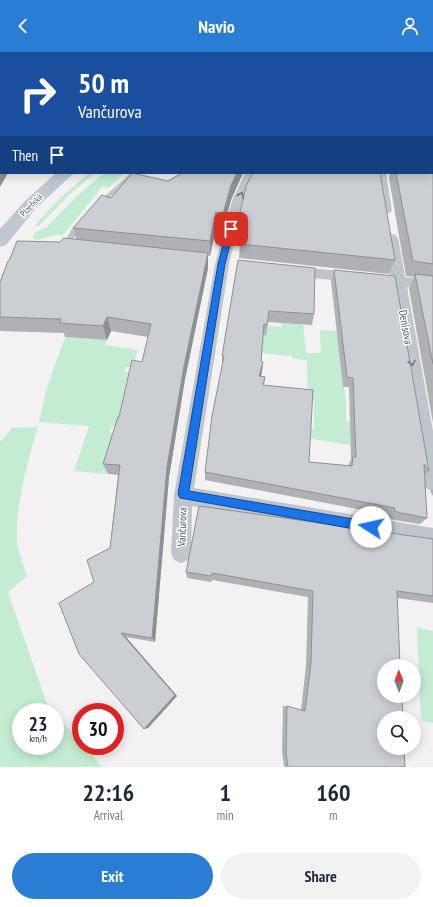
<!DOCTYPE html>
<html lang="en">
<head>
<meta charset="utf-8">
<style>
	:root { --surface:#fff; --page:#f2f2f3; --text:#1f2937; --muted:#747a83; --accent:#2a7dd4 }
	body { margin:0; font-family:"PT Sans Narrow",sans-serif; background:var(--page); color:var(--text); height:100vh; display:flex; flex-direction:column; font-size:15px; white-space:nowrap }
	* { box-sizing:border-box; margin:0 }
	p { font-size:13px; color:var(--muted) }
	.icon { flex:none; width:22px; height:22px; fill:none; stroke:currentColor; stroke-width:2; stroke-linecap:round; stroke-linejoin:round }
	.map { position:relative; height:715px; overflow:hidden }
	.sheet { display:flex; flex-direction:column; background:var(--surface); flex:1 }
	.sheet>* { flex:none }
	.banner { position:absolute; left:0px; top:0px; width:433px; height:122px; box-shadow:0 2px 10px #0003; background:#1a4fa0; color:#fff; overflow:hidden }
	.needle { width:26px; rotate:359deg }
	.tools { position:absolute; left:377px; top:607px; display:grid; gap:8px }
	.tools a { display:grid; place-items:center; width:44px; height:44px; border-radius:50%; background:var(--surface); box-shadow:0 2px 10px #0003; font-size:20px }
	.speed { position:absolute; left:12px; top:651px; display:flex; gap:8px; font-size:20px; font-weight:700; text-align:center }
	.speed>* { display:grid; place-content:center; width:52px; height:52px; border-radius:50%; background:var(--surface); box-shadow:0 2px 10px #0003; line-height:1 }
	.speed small { font-size:10px; font-weight:400 }
	.speed .limit { border:6px solid #d22; background:#fff; color:#111 }
	.pin { position:absolute; display:grid; place-items:center; width:34px; height:34px; color:#fff; margin:-17px; border-radius:8px; box-shadow:0 2px 6px #0006 }
	.me { position:absolute; width:44px; margin:-22px; rotate:280deg; stroke-linejoin:round; filter:drop-shadow(0 0 3px #0008) }
	.turn { display:flex; align-items:center; gap:14px; height:84px; padding:0 12px; font-size:18px }
	.turn .icon { width:52px; height:52px; stroke-width:2.5 }
	.turn b { display:block; font-size:28px; line-height:34px }
	.then { display:flex; align-items:center; height:38px; padding:0 12px; background:#0003; gap:8px; font-size:15px }
	.eta { display:flex; justify-content:space-evenly; align-items:center; height:68px; text-align:center }
	.eta b { font-size:24px; font-weight:700; line-height:28px }
	.button { display:flex; gap:8px; margin-top:auto; padding:8px 12px }
	.button a { flex:1; height:46px; border-radius:24px; background:var(--accent); color:#fff; font-size:16px; font-weight:700; line-height:46px; text-align:center }
	.button a+a { background:var(--page); color:var(--text) }
	header { display:flex; justify-content:space-between; align-items:center; height:52px; padding:0 12px; background:var(--accent); color:#fff; font-size:18px; font-weight:700 }
	.map>svg:first-child { display:block }
</style>
</head>
<body>
<header><svg class="icon" aria-label="back" viewBox="0 0 24 24"><path d="M15 5l-7 7 7 7"/></svg>Navio<svg class="icon" aria-label="person" viewBox="0 0 24 24"><circle cx="12" cy="8" r="4"/><path d="M4 21q1-7 8-7t8 7"/></svg></header>
<div class="map">
<svg width="433" height="715" viewBox="0 0 433 715">
	<rect width="100%" height="100%" fill="#f3f1f1"/>
	<path fill="#c4ecd2" d="M89 121H95L69 143 39 174H34L59 147Z
		M104 121H124L109 136 102 135 63 183C49 182 43 189 33 187L32 186 36 180 47 175 78 143Z
		M282 271 303 272 306 301H321L320 278 345 279 343 329 346 348V369L366 372 351 380 350 393 308 386 309 377H314V348L308 347 307 308 292 306 291 304 260 301 262 283 267 274 282 275Z
		M65 285 107 288 105 293 138 298 133 315H126L124 320 134 321 127 377 112 375 109 380 115 381 119 387 108 422 74 419 89 374 39 370 47 335Z
		M38 375C28 407 15 455 17 489 18 500 24 513 27 524L8 540 47 652 54 660H21V694H55V661L81 691V694H84L102 715H1L0 712V390L12 376Z
		M417 576 433 579V671L421 669Z"/>
	<g fill="none" stroke-linecap="round" stroke-linejoin="round">
		<path fill="#bec6cc" fill-rule="evenodd" d="M131 121H138L100 154H96V152Z
			M79 169H81L84 171 77 179 69 197H63L62 195 71 178Z"/>
		<path fill="#bec6cc" fill-rule="evenodd" d="M1 0H11L1 2Z
			M0 40H1V46H0Z
			M245 121H257L244 149 229 212 194 436 433 476V496L192 454 191 501 188 508 181 511 174 508 171 501 174 443 215 212 232 149Z
			M374 121H386L392 158 390 161H382L380 158Z
			M391 182 396 183 398 186 405 225 433 228V238L407 235 433 379V439L426 436 424 430 392 234 291 224 286 222 284 219 286 216 291 214 390 224 384 186 386 183Z"/>
		<path fill="#bfc8d0" fill-rule="evenodd" d="M56 121H74L36 156 6 193 0 195V177L25 149Z"/>
	</g>
	<path fill="#afb1b5" d="M166 0H249V1H164Z
		M432 29H433V371L409 237 414 225 406 224 389 126 390 121H432Z
		M182 121H243L231 148 223 177 216 175 210 204H208V216L185 327 169 425 155 590 126 585 177 644 148 676 94 530 110 496 118 423 108 422 103 412 119 365 142 310 148 285 111 279 107 288 65 285 64 281 0 279V230L9 209 60 190 76 187 73 176 111 146 168 129Z
		M253 121 395 208 389 222 239 206 240 192 242 180 238 179 239 164Z
		M238 208 314 262 312 273 268 270 266 283H263L261 309 263 310 261 324 265 325 264 334 309 410 348 414 351 407 349 335H343L331 229 334 218 429 419 425 423 427 466 420 472 394 468 388 466 389 463 205 428V420L222 313V304Z
		M433 437V444L430 439Z
		M433 487V551L397 546 405 715H285L284 714 282 699 283 654H287L301 658 306 613 308 545 212 528 211 530 187 526 186 520Z"/>
	<path fill="#8e9094" d="M213 0H237V1H210Z
		M1 108V121H8L0 135V109Z
		M237 121H243L231 148 223 177V162L231 133Z
		M216 160V175L210 204V189Z
		M208 201V216L185 327 169 425 155 590 152 586 167 415 184 314Z
		M107 265 111 279 107 288 103 274Z
		M263 310 262 320 258 334 259 324Z
		M121 581 126 585 177 644 148 676 144 677Z"/>
	<path fill="#cbced3" stroke="#8e9094" d="M166 0H213L210 1H164Z
		M432 29H433V104H432Z
		M0 101H1V108L0 109Z
		M432 113H433V212L413 209 396 121H432Z
		M132 121 168 129 182 121H237L231 133 223 162 216 160 210 189 73 176 102 143 111 146Z
		M253 121H380L395 208 240 192 244 165 239 164 246 134Z
		M64 186 208 201 184 314 167 415 152 586 121 581 175 643 144 677 79 602 59 551 94 530 87 508 110 496 120 413 103 412 118 365H119L132 308 142 310 151 272 107 265 103 274 60 271 61 267 0 265V230L8 209H9L17 189 60 190Z
		M238 208 315 216 314 262 269 259 267 273 264 272 261 309 263 310 259 324 265 325 263 333 313 338 309 410 352 414 353 405H356L353 326 347 325 334 218 395 224 429 419 424 412 427 466 401 461 394 459 395 456 205 420 212 364 224 304H222Z
		M415 222 433 224V312Z
		M199 454 433 487V544L397 539 400 614H384V644H402L403 666H384V696H404L405 715H288L286 702 287 654 305 659 311 611 313 539 212 521 211 524 186 520Z"/>
	<defs><path id="oneway-chevron" d="M-2-3.5L2.5 0L-2 3.5" fill="none" stroke-width="1.6" stroke-linecap="round" stroke-linejoin="round"/></defs>
	<g stroke="#6d777e">
		<use href="#oneway-chevron" transform="translate(241 143) rotate(-68)"/>
		<use href="#oneway-chevron" transform="translate(412 311) rotate(80)"/>
	</g>
	<path fill="#1a73e8" stroke="#114b97" d="M231 175 234 177 225 212 189 439 371 470 374 471 376 475 374 479 371 480 180 446 178 442 218 212 227 177Z"/>
	<g text-anchor="middle" dominant-baseline="central" stroke-width="3" stroke-linejoin="round" paint-order="stroke">
		<g font-size="9" fill="#4a555d" stroke="#fff">
			<text transform="translate(31 153) rotate(-46)">Plzeňská</text>
		</g>
		<g font-size="11" fill="#4a555d" stroke="#fff">
			<text transform="translate(406 275) rotate(80)">Denisova</text>
			<text transform="translate(182 475) rotate(-88)">Vančurova</text>
		</g>
	</g>
</svg>
<div class="tools">
<a><svg class="needle" viewBox="-14 -14 28 28"><path d="M0-13l5 13h-10z" fill="#e53935"/><path d="M0 13l5-13h-10z" fill="#747a83"/></svg></a>
<a><svg class="icon" aria-label="search" viewBox="0 0 24 24"><circle cx="10" cy="10" r="6"/><path d="M15 15l6 6"/></svg></a>
</div>
<div class="speed"><div>23<small>km/h</small></div><div class="limit">30</div></div>
<div class="pin" style="left:231px;top:177px;background:#d93025"><svg class="icon" aria-label="arrive" viewBox="0 0 24 24"><path d="M6 21V4h12l-3 4 3 4H6"/></svg></div>
<svg class="me" style="left:371px;top:475px" viewBox="-20 -20 40 40"><circle r="19" fill="#fff"/><path d="M0-13L10 11 0 6-10 11z" fill="#1a73e8"/></svg>
<div class="banner">
<div class="turn"><svg class="icon" aria-label="right" viewBox="0 0 24 24"><path d="M7 20v-9h11M14 6l5 5-5 5"/></svg><div><b>50 m</b>Vančurova</div></div>
<div class="then">Then<svg class="icon" aria-label="arrive" viewBox="0 0 24 24"><path d="M6 21V4h12l-3 4 3 4H6"/></svg></div>
</div>
</div>
<section class="sheet">
<div class="eta">
<div><b>22:16</b><p>Arrival</p></div>
<div><b>1</b><p>min</p></div>
<div><b>160</b><p>m</p></div>
</div>
<div class="button"><a>Exit</a><a>Share</a></div>
</section>
</body>
</html>
